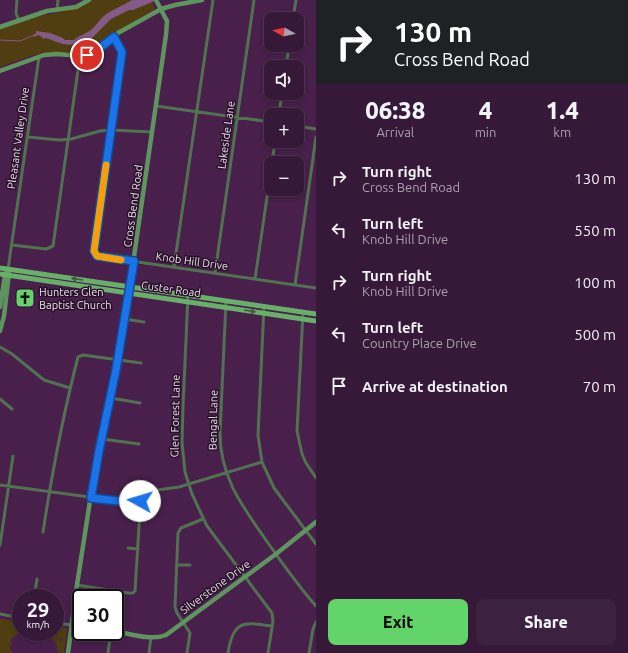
<!DOCTYPE html>
<html lang="en">
<head>
<meta charset="utf-8">
<style>
	:root { --surface:#361838; --page:#3d2140; --text:#f1f3f6; --muted:#aaa0ae; --line:#503753; --accent:#62d469 }
	body { margin:0; font-family:Ubuntu,sans-serif; background:var(--page); color:var(--text); height:100vh; display:flex; flex-direction:column; font-size:15px; white-space:nowrap }
	* { box-sizing:border-box; margin:0 }
	p { font-size:13px; color:var(--muted) }
	.icon { flex:none; width:22px; height:22px; fill:none; stroke:currentColor; stroke-width:2; stroke-linecap:round; stroke-linejoin:round }
	.map { position:relative; flex:1; overflow:hidden }
	.sheet { display:flex; flex-direction:column; background:var(--surface); width:312px }
	.sheet>* { flex:none }
	.hud { background:#202124; color:#fff; overflow:hidden }
	.needle { width:26px; rotate:278deg }
	.controls { position:absolute; left:264px; top:12px; display:grid; gap:8px }
	.controls a { display:grid; place-items:center; width:40px; height:40px; border-radius:8px; background:var(--surface); box-shadow:0 2px 6px #0003,0 0 0 1px var(--line); font-size:20px }
	.speed { position:absolute; left:12px; top:589px; display:flex; gap:8px; font-size:20px; font-weight:700; text-align:center }
	.speed>* { display:grid; place-content:center; width:52px; height:52px; border-radius:50%; background:var(--surface); box-shadow:0 2px 6px #0003,0 0 0 1px var(--line); line-height:1 }
	.speed small { font-size:10px; font-weight:400 }
	.speed .limit { border:2px solid #111; border-radius:6px; background:#fff; color:#111 }
	.pin { position:absolute; display:grid; place-items:center; width:34px; height:34px; color:#fff; margin:-17px; border:2px solid #fff; border-radius:50%; box-shadow:0 1px 4px #0007 }
	.me { position:absolute; width:44px; margin:-22px; rotate:276deg; stroke-linejoin:round; filter:drop-shadow(0 0 3px #0008) }
	.turn { display:flex; align-items:center; gap:14px; height:84px; padding:0 12px; font-size:18px }
	.turn .icon { width:52px; height:52px; stroke-width:2.5 }
	.turn b { display:block; font-size:28px; line-height:34px }
	.eta { display:flex; justify-content:space-evenly; align-items:center; height:68px; text-align:center }
	.eta b { font-size:24px; font-weight:800; line-height:28px }
	.cta { display:flex; gap:8px; margin-top:auto; padding:8px 12px }
	.cta a { flex:1; height:46px; border-radius:8px; background:var(--accent); color:#111; font-size:16px; font-weight:800; line-height:46px; text-align:center }
	.cta a+a { background:var(--page); color:var(--text) }
	ul { padding:0; list-style:none }
	li { display:flex; align-items:center; gap:12px; height:52px; padding:0 12px }
	li div { flex:1 }
	li b { display:block; font-size:15px }
	li em { font-style:normal }
	main { display:flex; flex:1; min-height:0 }
	.map>svg:first-child { display:block }
</style>
</head>
<body>
<main>
<div class="map">
<svg width="316" height="653" viewBox="0 0 316 653">
	<rect width="100%" height="100%" fill="#48204b"/>
	<path fill="#503d10" d="M93 0H151L155 9 110 36 92 50 77 53 51 52 34 55 0 67V29L36 17 78 8Z
		M0 619 21 622V632H25V637L22 633H19L10 640 12 643 9 647 13 653H0Z
		M55 626 66 628 67 629 64 653H60L56 649 58 647 55 643 58 638 61 641 64 638 61 639 58 637 54 642 51 638 49 640 46 635H50L52 632H55Z"/>
	<path fill="#845a86" d="M132 0H157L133 10H129L111 19 91 39C84 39 81 43 75 44 65 47 55 41 46 38L44 39 39 35 33 37 32 36 36 33V31L50 33 63 38 65 40H74C79 35 86 34 91 30 96 26 99 20 104 16 112 9 123 6 132 0Z"/>
	<g fill="none" stroke-linecap="round" stroke-linejoin="round">
		<path stroke="#845a86" stroke-width="1" d="M0 40 20 41 32 36"/>
		<path stroke="#507250" stroke-width="3" d="M17 0 16 13 19 21
			M57 10 58 0
			M293 19 296 0
			M114 37 122 52V57L96 230 94 254 97 256 316 288
			M286 67 289 45
			M156 106 271 122
			M279 115 282 93
			M297 126 316 129
			M28 137 59 140 71 139 100 131 111 130 152 132
			M272 163 275 141
			M12 245 46 249 53 246 80 56
			M174 267 213 0
			M8 269 39 57
			M215 273 254 0
			M255 279 271 170
			M295 285 316 137
			M188 295 183 407 182 443 185 472 192 494 207 526 272 613 273 621 268 653
			M226 301 220 433C220 478 243 507 268 543 283 564 299 587 316 606
			M264 306 258 435 262 462 274 488 316 544
			M303 312 297 431 302 454 306 463 316 478
			M125 319 144 322
			M0 347 12 354 44 380 70 388
			M111 398 140 403
			M0 399 12 409
			M102 439 139 444
			M0 485 119 501 143 492 179 487 262 462
			M43 532C52 473 63 415 78 357L83 355 141 363
			M0 545 13 456
			M128 548 138 549
			M177 565H190
			M77 585 128 593H133L135 591 140 510V501L137 494
			M34 598 37 579
			M0 614 21 618
			M55 623 72 625
			M108 653 111 632
			M149 653 151 637
			M187 653 190 633 177 613 175 607 178 533 181 528 203 519
			M228 653C233 620 243 622 272 626
			M309 653 313 629 316 622"/>
		<path stroke="#5e955f" stroke-width="4.5" d="M0 27 47 11 76 7 89 0
			M0 71 44 55 57 54 80 56 87 55 97 50 118 33 161 9 175 5 202 0
			M0 307 5 275 6 272
			M0 331 4 316 9 273
			M72 625 81 626
			M115 631C131 634 151 641 166 635L276 554 316 522
			M68 653 77 585 94 475 111 398 125 319 166 35 167 21 156 0"/>
		<path stroke="#68b06a" stroke-width="5" d="M0 268 316 314
			M0 274 316 321"/>
	</g>
	<defs><path id="oneway-solid" d="M-6-.8H1V-3.2L6.5 0L1 3.2V.8H-6Z"/></defs>
	<g fill="#435a45">
		<use href="#oneway-solid" transform="translate(77 279) rotate(-171)"/>
		<use href="#oneway-solid" transform="translate(250 311) rotate(9)"/>
	</g>
	<g fill="none" stroke-linecap="round" stroke-linejoin="round">
		<g stroke="#114b97" stroke-width="10">
			<path id="route" d="M87 55 97 50 114 37 122 52 94 251 97 256 134 261 116 370 99 451 91 498 119 501 137 494 140 501"/>
		</g>
		<use href="#route" stroke="#1a73e8" stroke-width="7"/>
		<path stroke="#f59e0b" stroke-width="7" d="M106 165 94 251 97 256 121 260"/>
	</g>
	<defs>
		<g id="church-square" transform="scale(1)"><rect x="-9" y="-9" width="18" height="18" rx="4" fill="#62d469" stroke="#251326"/><path d="M-1.2-6h2.4v3.5h3.3v2.4h-3.3V6h-2.4V-.1h-3.3v-2.4h3.3Z" fill="#111"/></g>
	</defs>
	<g fill-rule="evenodd">
		<use href="#church-square" x="25" y="298"/>
	</g>
	<g text-anchor="middle" dominant-baseline="central" stroke-width="3" stroke-linejoin="round" paint-order="stroke">
		<g font-size="11" fill="#f2d9f3" stroke="#251326">
			<text transform="translate(226 135) rotate(-82)">Lakeside Lane</text>
			<text transform="translate(18 138) rotate(-82)">Pleasant Valley Drive</text>
			<text transform="translate(133 206) rotate(-82)">Cross Bend Road</text>
			<text transform="translate(192 261) rotate(8)">Knob Hill Drive</text>
			<text transform="translate(171 289) rotate(8)">Custer Road</text>
			<text transform="translate(175 416) rotate(-89)">Glen Forest Lane</text>
			<text transform="translate(213 420) rotate(-89)">Bengal Lane</text>
			<text transform="translate(215 587) rotate(-36)">Silverstone Drive</text>
		</g>
		<g font-size="11" fill="#f2d9f3" stroke="#251326" text-anchor="start">
			<text x="39" y="292">Hunters Glen<tspan x="39" dy="13">Baptist Church</tspan></text>
		</g>
	</g>
</svg>
<div class="controls">
<a><svg class="needle" viewBox="-14 -14 28 28"><path d="M0-13l5 13h-10z" fill="#e53935"/><path d="M0 13l5-13h-10z" fill="#aaa0ae"/></svg></a>
<a><svg class="icon" aria-label="sound" viewBox="0 0 24 24"><path d="M4 9h4l5-4v14l-5-4H4zM17 9q2 3 0 6"/></svg></a>
<a>+</a>
<a>−</a>
</div>
<div class="speed"><div>29<small>km/h</small></div><div class="limit">30</div></div>
<div class="pin" style="left:87px;top:55px;background:#d93025"><svg class="icon" aria-label="arrive" viewBox="0 0 24 24"><path d="M6 21V4h12l-3 4 3 4H6"/></svg></div>
<svg class="me" style="left:140px;top:501px" viewBox="-20 -20 40 40"><circle r="19" fill="#fff"/><path d="M0-13L10 11 0 6-10 11z" fill="#1a73e8"/></svg>
</div>
<section class="sheet">
<div class="hud">
<div class="turn"><svg class="icon" aria-label="right" viewBox="0 0 24 24"><path d="M7 20v-9h11M14 6l5 5-5 5"/></svg><div><b>130 m</b>Cross Bend Road</div></div>
</div>
<div class="eta">
<div><b>06:38</b><p>Arrival</p></div>
<div><b>4</b><p>min</p></div>
<div><b>1.4</b><p>km</p></div>
</div>
<ul>
<li><svg class="icon" aria-label="right" viewBox="0 0 24 24"><path d="M7 20v-9h11M14 6l5 5-5 5"/></svg><div><b>Turn right</b><p>Cross Bend Road</p></div><em>130 m</em></li>
<li><svg class="icon" aria-label="left" viewBox="0 0 24 24"><path d="M17 20v-9H6M10 6l-5 5 5 5"/></svg><div><b>Turn left</b><p>Knob Hill Drive</p></div><em>550 m</em></li>
<li><svg class="icon" aria-label="right" viewBox="0 0 24 24"><path d="M7 20v-9h11M14 6l5 5-5 5"/></svg><div><b>Turn right</b><p>Knob Hill Drive</p></div><em>100 m</em></li>
<li><svg class="icon" aria-label="left" viewBox="0 0 24 24"><path d="M17 20v-9H6M10 6l-5 5 5 5"/></svg><div><b>Turn left</b><p>Country Place Drive</p></div><em>500 m</em></li>
<li><svg class="icon" aria-label="arrive" viewBox="0 0 24 24"><path d="M6 21V4h12l-3 4 3 4H6"/></svg><div><b>Arrive at destination</b></div><em>70 m</em></li>
</ul>
<div class="cta"><a>Exit</a><a>Share</a></div>
</section>
</main>
</body>
</html>
